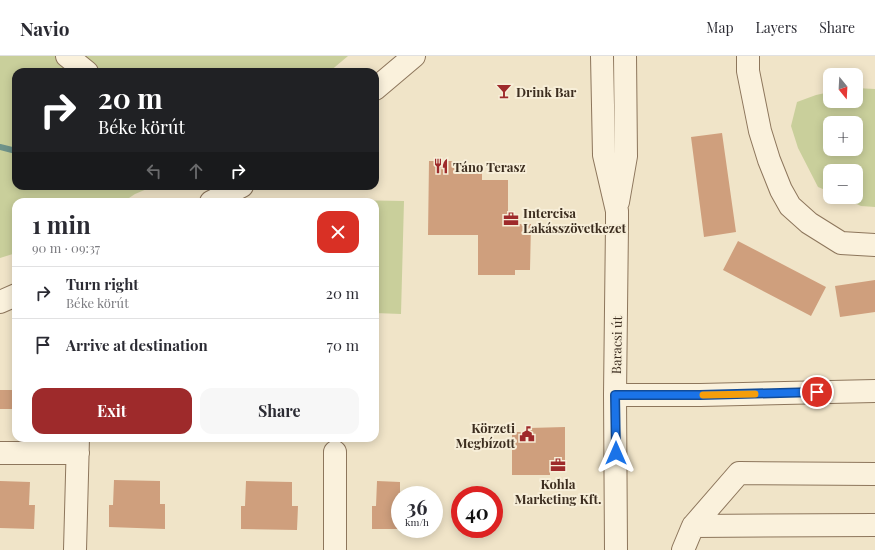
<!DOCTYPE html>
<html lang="en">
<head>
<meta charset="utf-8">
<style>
	:root { --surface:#fff; --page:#f7f7f7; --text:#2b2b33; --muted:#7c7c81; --line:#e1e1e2; --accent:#9e2a2b }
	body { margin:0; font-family:"Playfair Display",serif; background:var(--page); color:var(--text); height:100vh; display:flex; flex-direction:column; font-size:15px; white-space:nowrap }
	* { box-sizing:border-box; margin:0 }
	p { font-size:13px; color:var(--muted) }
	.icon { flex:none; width:22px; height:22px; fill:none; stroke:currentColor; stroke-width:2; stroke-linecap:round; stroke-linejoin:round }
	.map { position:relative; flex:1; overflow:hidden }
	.drawer { position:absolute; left:12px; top:142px; width:367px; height:244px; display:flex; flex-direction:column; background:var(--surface); border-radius:12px; box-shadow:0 2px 10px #0003 }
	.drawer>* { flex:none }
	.hud { position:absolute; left:12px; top:12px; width:367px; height:122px; border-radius:12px; box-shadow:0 2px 10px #0003; background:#202124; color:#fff; overflow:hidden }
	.needle { width:26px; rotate:162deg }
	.controls { position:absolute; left:823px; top:12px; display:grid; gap:8px }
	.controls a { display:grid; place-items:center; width:40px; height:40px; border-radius:8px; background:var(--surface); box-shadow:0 2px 10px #0003; font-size:20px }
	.speed { position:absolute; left:391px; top:430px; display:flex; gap:8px; font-size:20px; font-weight:700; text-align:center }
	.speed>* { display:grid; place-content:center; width:52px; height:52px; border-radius:50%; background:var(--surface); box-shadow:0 2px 10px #0003; line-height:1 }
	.speed small { font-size:10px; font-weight:400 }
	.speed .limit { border:6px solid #d22; background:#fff; color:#111 }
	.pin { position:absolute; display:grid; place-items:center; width:34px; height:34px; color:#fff; margin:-17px; border:2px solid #fff; border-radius:50%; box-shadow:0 1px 4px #0007 }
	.me { position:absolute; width:44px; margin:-22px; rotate:0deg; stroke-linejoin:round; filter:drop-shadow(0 0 3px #0008) }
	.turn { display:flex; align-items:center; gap:14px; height:84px; padding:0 20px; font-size:18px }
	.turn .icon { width:52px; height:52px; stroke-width:2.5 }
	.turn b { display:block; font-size:28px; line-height:34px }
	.lanes { display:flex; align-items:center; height:38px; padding:0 20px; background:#0003; justify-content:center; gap:20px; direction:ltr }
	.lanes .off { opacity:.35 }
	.round { display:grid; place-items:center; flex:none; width:42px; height:42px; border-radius:12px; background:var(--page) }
	.summary { display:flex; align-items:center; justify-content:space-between; height:68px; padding:0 20px }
	h1 { font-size:24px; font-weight:700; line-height:30px }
	.cta { display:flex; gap:8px; margin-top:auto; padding:8px 20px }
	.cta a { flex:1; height:46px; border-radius:12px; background:var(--accent); color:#fff; font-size:16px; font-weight:700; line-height:46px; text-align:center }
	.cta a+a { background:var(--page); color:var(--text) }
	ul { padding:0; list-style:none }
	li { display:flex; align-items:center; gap:12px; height:52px; padding:0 20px; border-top:1px solid var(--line) }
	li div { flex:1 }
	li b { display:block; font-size:15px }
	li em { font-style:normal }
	header { display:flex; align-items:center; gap:24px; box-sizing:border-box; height:56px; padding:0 20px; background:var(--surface); border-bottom:1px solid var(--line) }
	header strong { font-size:19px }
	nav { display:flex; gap:22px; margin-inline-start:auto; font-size:14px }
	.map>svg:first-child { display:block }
</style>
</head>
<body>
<header>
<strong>Navio</strong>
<nav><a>Map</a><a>Layers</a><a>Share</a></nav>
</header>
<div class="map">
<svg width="875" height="494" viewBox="0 0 875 494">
	<rect width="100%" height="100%" fill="#f0e4c8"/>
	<path fill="#c9cf9b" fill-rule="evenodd" d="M0 0H348L329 16H16V130H154L135 138 123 146H16V197L0 202Z
		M856 32 875 33V151L861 150 840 141H856V115H830V136L818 131 798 92 791 70 797 46 816 39 830 36V45H856ZM830 67H856V93H830Z
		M347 144 404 145 401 258 375 257V146H347Z"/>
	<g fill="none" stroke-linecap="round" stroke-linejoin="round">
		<path stroke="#6f938a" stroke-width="6" d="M0 91 16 95"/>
	</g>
	<path fill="#cf9f7d" d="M722 77 736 176 704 181 691 81Z
		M429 105H455V115H482V124H508V159H516V168H531L530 214H515V219H478V179H428Z
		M738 185 826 231 811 260 723 214Z
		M875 224V256L840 261 835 230Z
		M0 334H15V353H0Z
		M565 371V413H550V419H512V376H529V372Z
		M114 424 160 425V448H165V473L109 471V449H113Z
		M0 425 30 426 29 449H35L34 473 0 472Z
		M246 425 292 426V450H298L297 474 241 473V450H245Z
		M377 425 400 426V473H372V450H376Z"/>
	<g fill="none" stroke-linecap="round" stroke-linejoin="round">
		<g stroke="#8d765c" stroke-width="24">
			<path id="minor" d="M67 0 87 16
				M602 0 604 99 617 155V168L615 339 616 494
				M748 0V15L760 75 769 104 781 134 790 150 809 167 841 187 875 189
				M375 33 414 0
				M211 146 242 130
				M618 146 626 100 625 0
				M0 246 16 239
				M615 339H700L875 335
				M0 397H78
				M693 470 739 417 875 418
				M75 494 78 382
				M335 494V396
				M683 494 693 470 875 469"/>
		</g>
		<use href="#minor" stroke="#faf1dc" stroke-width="22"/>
	</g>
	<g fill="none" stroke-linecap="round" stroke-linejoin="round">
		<g stroke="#114b97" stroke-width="10">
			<path id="route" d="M616 397 615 339H700L817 336"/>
		</g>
		<use href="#route" stroke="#1a73e8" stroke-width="7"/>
		<path stroke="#f59e0b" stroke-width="7" d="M703 339 755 338"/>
	</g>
	<defs>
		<g id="bar-bare" transform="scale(1.2)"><path d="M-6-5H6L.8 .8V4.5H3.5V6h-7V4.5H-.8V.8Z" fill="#9e2a2b" stroke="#f7eed8" stroke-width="2.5" paint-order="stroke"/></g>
		<g id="restaurant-bare" transform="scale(1.2)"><path d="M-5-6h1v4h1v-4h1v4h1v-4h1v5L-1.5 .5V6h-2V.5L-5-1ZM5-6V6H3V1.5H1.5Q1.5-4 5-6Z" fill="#9e2a2b" stroke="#f7eed8" stroke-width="2.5" paint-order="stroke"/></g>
		<g id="office-bare" transform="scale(1.2)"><path d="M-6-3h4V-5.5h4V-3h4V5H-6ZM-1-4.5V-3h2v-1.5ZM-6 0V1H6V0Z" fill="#9e2a2b" stroke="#f7eed8" stroke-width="2.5" paint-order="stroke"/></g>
		<g id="civic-bare" transform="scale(1.2)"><path d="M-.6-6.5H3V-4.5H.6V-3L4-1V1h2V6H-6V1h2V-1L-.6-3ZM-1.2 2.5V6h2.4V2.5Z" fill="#9e2a2b" stroke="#f7eed8" stroke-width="2.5" paint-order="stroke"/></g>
	</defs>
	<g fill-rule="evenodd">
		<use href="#bar-bare" x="504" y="35"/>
		<use href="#restaurant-bare" x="441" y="110"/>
		<use href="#office-bare" x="511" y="163"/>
		<use href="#civic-bare" x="527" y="378"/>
		<use href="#office-bare" x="558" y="409"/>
	</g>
	<g text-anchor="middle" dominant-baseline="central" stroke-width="4" stroke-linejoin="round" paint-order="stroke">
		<g font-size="13" font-weight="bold" fill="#3d2e20" stroke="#f7eed8" text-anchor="start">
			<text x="516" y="35">Drink Bar</text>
			<text x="453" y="110">Táno Terasz</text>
			<text x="523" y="156">Intercisa<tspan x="523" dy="15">Lakásszövetkezet</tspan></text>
			<text x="515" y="371" text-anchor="end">Körzeti<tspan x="515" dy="15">Megbízott</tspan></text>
			<text x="558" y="427" text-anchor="middle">Kohla<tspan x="558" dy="15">Marketing Kft.</tspan></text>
		</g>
		<g font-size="13" fill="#3d2e20" stroke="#f7eed8">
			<text transform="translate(616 289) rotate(-89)">Baracsi út</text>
		</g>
	</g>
</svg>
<div class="controls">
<a><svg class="needle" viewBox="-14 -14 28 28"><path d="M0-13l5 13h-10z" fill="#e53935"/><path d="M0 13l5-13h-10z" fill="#7c7c81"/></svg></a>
<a>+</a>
<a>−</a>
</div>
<div class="speed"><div>36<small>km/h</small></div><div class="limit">40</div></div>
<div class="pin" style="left:817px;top:336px;background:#d93025"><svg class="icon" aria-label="arrive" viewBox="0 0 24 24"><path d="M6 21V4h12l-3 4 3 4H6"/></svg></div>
<svg class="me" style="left:616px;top:397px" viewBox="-20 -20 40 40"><path d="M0-17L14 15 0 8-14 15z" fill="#1a73e8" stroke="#fff" stroke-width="4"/></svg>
<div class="hud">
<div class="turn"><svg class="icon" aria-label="right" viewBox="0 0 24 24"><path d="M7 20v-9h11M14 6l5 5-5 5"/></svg><div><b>20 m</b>Béke körút</div></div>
<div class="lanes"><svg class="icon off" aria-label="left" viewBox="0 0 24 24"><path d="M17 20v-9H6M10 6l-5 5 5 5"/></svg><svg class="icon off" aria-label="ahead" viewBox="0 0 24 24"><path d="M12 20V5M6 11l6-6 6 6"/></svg><svg class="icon" aria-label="right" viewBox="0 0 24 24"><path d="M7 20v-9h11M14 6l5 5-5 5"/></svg></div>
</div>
<section class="drawer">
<div class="summary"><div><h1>1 min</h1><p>90 m · 09:37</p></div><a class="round" style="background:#d93025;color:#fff"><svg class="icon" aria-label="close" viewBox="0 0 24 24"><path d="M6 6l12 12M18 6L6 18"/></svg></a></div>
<ul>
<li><svg class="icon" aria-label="right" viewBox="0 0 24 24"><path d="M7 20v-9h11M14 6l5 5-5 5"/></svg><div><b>Turn right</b><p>Béke körút</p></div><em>20 m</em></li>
<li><svg class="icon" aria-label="arrive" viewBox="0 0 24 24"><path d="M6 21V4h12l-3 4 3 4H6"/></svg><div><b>Arrive at destination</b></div><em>70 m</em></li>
</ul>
<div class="cta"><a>Exit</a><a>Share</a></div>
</section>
</div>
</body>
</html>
